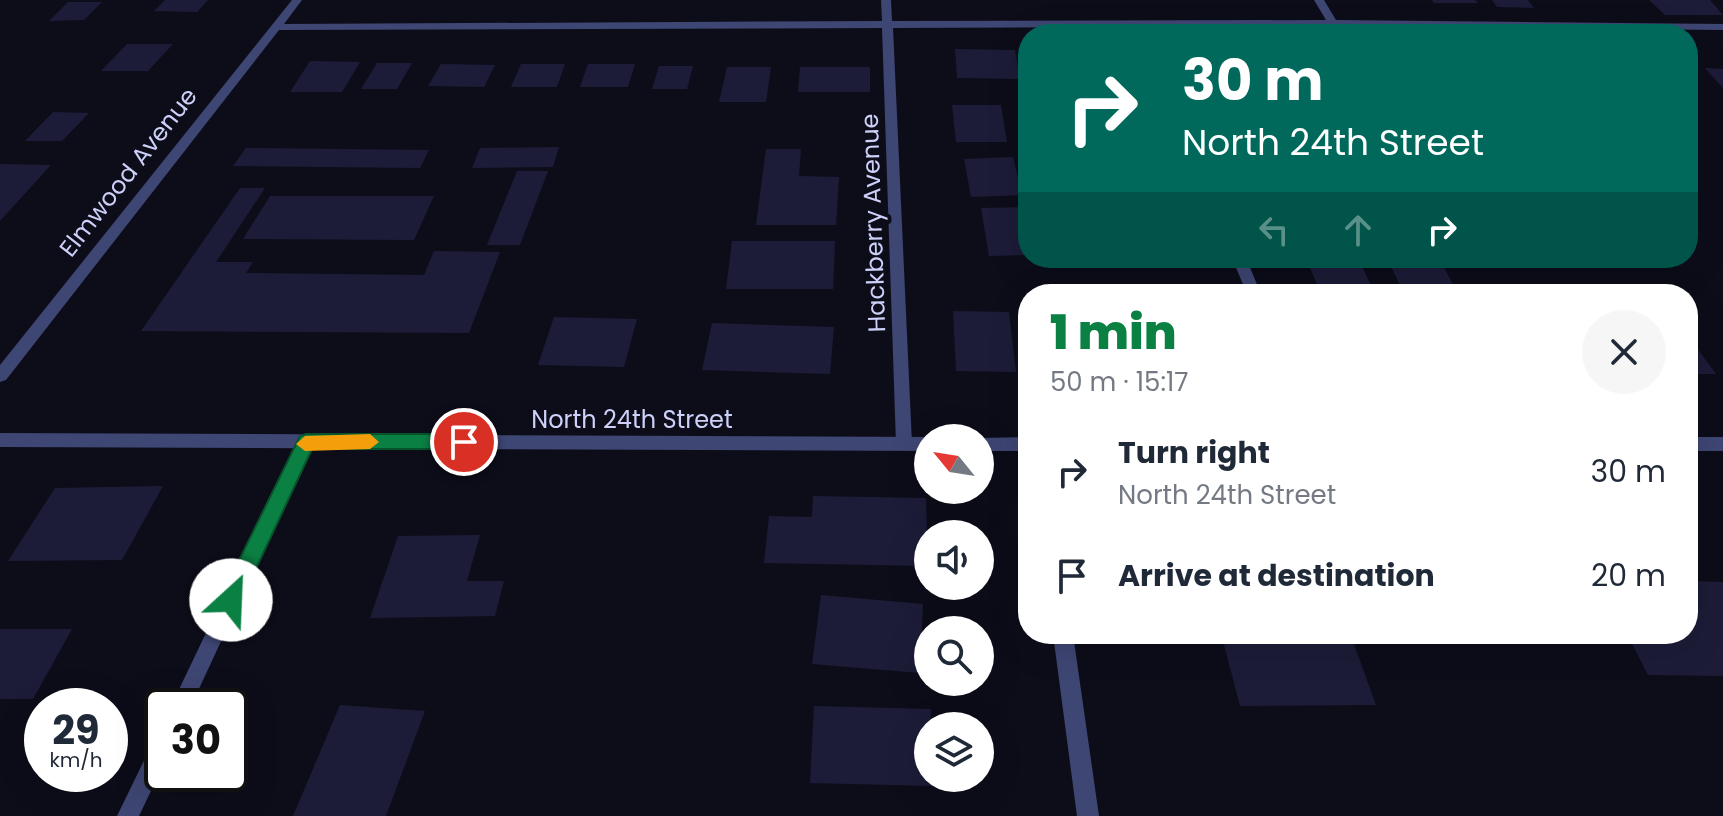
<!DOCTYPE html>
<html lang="en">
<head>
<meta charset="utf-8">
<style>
	:root { --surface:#fff; --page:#f6f6f7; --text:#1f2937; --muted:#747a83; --accent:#0b8043 }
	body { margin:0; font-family:Poppins,sans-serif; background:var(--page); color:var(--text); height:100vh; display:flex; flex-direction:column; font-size:30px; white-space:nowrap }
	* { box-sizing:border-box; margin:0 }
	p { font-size:26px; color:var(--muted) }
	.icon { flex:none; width:44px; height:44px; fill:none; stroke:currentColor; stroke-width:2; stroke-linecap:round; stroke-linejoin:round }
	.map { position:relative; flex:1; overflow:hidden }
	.panel { position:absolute; left:1018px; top:284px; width:680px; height:360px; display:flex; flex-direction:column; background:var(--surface); border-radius:32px; box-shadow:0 8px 32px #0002 }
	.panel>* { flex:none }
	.banner { position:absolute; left:1018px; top:24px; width:680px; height:244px; border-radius:32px; box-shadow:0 8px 32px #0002; background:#00695c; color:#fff; overflow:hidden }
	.needle { width:52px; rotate:300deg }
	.tools { position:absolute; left:914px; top:424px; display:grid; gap:16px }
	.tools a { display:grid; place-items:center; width:80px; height:80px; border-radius:50%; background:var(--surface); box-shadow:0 8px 32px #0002; font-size:40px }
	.speed { position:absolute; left:24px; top:688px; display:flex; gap:16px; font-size:40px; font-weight:700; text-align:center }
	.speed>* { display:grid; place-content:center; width:104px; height:104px; border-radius:50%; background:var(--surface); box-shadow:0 8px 32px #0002; line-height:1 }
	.speed small { font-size:20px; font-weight:400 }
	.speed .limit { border:4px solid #111; border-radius:12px; background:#fff; color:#111 }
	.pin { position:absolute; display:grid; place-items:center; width:68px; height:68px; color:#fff; margin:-34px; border:4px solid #fff; border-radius:50%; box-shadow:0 2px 8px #0007 }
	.me { position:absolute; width:88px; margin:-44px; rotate:25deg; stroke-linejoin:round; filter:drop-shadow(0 0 6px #0008) }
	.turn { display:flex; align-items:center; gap:28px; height:168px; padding:0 32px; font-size:36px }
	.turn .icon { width:104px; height:104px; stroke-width:2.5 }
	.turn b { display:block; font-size:56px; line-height:68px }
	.lanes { display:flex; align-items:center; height:76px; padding:0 32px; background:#0003; justify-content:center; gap:40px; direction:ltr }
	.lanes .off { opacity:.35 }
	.round { display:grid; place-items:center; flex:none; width:84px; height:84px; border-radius:42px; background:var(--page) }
	.headline { display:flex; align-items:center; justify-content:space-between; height:136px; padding:0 32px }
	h1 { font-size:48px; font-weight:800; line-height:60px; color:var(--accent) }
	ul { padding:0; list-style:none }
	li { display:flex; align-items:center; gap:24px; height:104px; padding:0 32px }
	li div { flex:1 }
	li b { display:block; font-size:30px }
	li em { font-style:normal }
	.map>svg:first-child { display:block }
</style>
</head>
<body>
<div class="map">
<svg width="1723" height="816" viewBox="0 0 1723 816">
	<rect width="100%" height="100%" fill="#0d0d1a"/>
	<path fill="#1c1c38" d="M165 0H208L197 12 154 11Z
		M1432 0H1475L1478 3H1434Z
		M1492 0H1528L1534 8 1497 7Z
		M1649 0H1710L1723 15H1665Z
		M68 2H102L84 20 49 21Z
		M127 44H173L148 71H101Z
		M955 49 1015 50 1020 79 957 78Z
		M310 61 360 62 342 92H290Z
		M377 63H412L397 89H361Z
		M441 64 495 65 484 87 428 86Z
		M521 64H565L557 87H511Z
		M588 64H635L628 87H580Z
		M659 66H693L687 89H652Z
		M727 67H771L766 102H719Z
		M800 67H870V92H798Z
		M1705 68 1723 69V88Z
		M952 105H1001L1007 142H956Z
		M53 112 89 113 62 141H25Z
		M559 147 553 167 472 168 480 148Z
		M246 148 429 150 420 168 233 166Z
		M766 149H801L799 176 839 177 836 225H756Z
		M1013 157 1022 195 971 197 964 159Z
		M0 164 51 165 0 221Z
		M517 171H548L520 245H487Z
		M240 188H265L216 262H253L246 273 424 275 434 251 500 252 469 333 141 331Z
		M270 196H434L414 240 243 239Z
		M1028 207V255L989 256 981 208Z
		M732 241H835L833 289H726Z
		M1306 258H1358L1375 294H1321Z
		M1387 258H1439L1458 294H1404Z
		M953 311 1009 312 1016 372 956 371Z
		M554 317 637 319 624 367 538 365Z
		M712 323 834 327 830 374 702 370Z
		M1688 336 1716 374H1688Z
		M163 486 122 560 8 561 55 488Z
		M813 496 926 498 928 566 764 563 769 516 812 517Z
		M480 535 467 581H504L495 616 370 618 398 536Z
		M1688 581 1723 582V676L1648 675 1627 634H1688Z
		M821 595 923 604 920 673 812 664Z
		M0 629H72L33 699H0Z
		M1351 636 1376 705 1240 706 1222 637Z
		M340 705 425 711 386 816H293Z
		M814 706 931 709 928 778H933V786L810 783Z"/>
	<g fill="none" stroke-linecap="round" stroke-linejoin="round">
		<path fill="#3e4673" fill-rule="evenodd" d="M1232 258H1246L1261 294H1247Z"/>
		<path fill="#3e4673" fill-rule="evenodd" d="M292 0H302L284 24 882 21 881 0H891L892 21 1326 20 1314 0H1324L1336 20 1723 24V30L1333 26 893 28 912 444 910 449H898L896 444 882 28 279 30 6 380 0 382V365Z
			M306 434 312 436 314 441 191 706H171L298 441 300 436Z
			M1053 634H1073L1099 816H1077Z
			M162 735V768L139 816H117L155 738Z"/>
		<path fill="#3e4673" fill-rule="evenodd" d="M0 433 928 437 930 438 928 451 0 447Z
			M1028 437V451H980L978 438Z
			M1688 437H1723V451H1688Z"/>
	</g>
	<path fill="#0b8043" stroke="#07532c" stroke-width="2" d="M306 434H464L473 442 464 449H312L238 607 231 610 223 607 220 600 223 593 300 436Z"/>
	<path fill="#f59e0b" d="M370 434 379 442 370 449 305 451 296 444 305 436Z"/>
	<g text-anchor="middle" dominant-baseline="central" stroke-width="8" stroke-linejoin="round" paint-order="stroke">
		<g font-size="24" fill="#cdd0f8" stroke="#0d0d1a">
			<text transform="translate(128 172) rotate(-52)">Elmwood Avenue</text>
			<text transform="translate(873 223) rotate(-92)">Hackberry Avenue</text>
			<text x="632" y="419">North 24th Street</text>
		</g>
	</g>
</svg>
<div class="tools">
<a><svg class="needle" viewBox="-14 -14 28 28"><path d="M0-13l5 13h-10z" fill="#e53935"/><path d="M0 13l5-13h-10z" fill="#747a83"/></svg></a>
<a><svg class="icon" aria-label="sound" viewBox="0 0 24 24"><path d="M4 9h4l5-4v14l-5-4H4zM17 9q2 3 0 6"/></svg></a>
<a><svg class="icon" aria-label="search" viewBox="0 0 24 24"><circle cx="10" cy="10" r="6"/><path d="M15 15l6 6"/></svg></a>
<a><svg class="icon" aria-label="layers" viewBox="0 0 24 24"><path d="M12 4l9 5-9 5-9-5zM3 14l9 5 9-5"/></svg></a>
</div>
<div class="speed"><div>29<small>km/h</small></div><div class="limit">30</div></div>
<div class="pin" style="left:464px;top:442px;background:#d93025"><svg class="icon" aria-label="arrive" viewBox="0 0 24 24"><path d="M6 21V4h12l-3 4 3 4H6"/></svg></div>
<svg class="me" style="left:231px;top:600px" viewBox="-20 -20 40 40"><circle r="19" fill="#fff"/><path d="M0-13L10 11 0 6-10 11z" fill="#0b8043"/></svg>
<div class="banner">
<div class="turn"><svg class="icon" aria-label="right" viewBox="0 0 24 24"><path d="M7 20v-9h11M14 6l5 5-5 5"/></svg><div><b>30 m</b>North 24th Street</div></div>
<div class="lanes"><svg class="icon off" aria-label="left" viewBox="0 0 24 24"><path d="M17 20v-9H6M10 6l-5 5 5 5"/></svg><svg class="icon off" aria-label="ahead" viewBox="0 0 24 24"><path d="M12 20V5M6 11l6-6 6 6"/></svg><svg class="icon" aria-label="right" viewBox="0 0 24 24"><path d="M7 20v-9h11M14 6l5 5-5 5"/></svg></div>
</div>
<section class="panel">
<div class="headline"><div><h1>1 min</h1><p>50 m · 15:17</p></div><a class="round"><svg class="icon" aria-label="close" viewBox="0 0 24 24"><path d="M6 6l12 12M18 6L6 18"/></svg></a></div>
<ul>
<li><svg class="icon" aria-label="right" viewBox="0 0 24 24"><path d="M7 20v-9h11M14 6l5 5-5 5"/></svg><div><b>Turn right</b><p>North 24th Street</p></div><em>30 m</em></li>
<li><svg class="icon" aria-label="arrive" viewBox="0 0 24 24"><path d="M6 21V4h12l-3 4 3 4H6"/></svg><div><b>Arrive at destination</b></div><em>20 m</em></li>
</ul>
</section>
</div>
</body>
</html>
